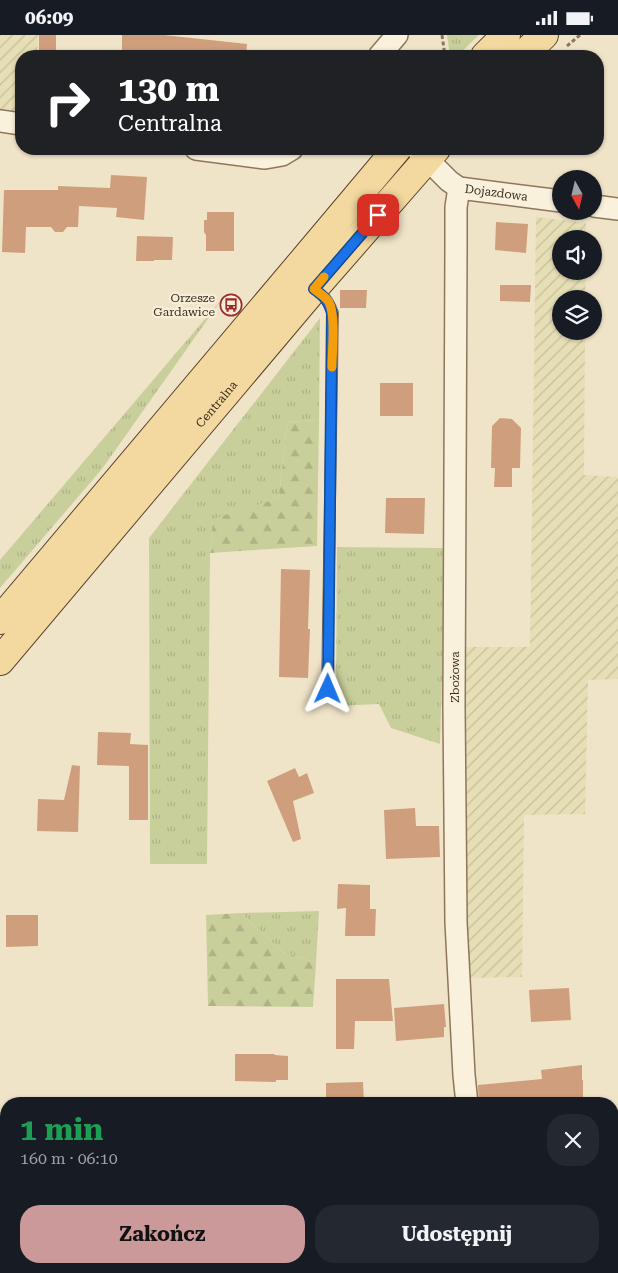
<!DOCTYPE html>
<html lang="pl">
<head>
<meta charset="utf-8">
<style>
	:root { --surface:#171b24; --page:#242831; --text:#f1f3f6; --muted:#9ea1a6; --accent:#cc999b }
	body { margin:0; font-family:"Roboto Serif",serif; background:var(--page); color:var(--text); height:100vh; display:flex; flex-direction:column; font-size:19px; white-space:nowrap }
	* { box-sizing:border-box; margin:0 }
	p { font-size:16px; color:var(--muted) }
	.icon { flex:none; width:28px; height:28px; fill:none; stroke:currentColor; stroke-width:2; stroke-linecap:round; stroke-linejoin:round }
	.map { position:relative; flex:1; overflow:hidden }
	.panel { position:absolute; left:0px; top:1062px; width:619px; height:176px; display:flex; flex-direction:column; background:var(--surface); border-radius:20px 20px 0 0; box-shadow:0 1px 4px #0004 }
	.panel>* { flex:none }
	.hud { position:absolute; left:15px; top:15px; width:589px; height:105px; border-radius:20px; box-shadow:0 1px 4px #0004; background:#202124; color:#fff; overflow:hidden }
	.needle { width:32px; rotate:172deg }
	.buttons { position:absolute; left:552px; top:135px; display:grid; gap:10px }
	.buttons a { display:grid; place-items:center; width:50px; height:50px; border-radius:50%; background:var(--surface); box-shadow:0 1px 4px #0004; font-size:25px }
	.pin { position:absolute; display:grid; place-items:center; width:42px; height:42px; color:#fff; margin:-21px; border-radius:10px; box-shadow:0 2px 8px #0006 }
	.me { position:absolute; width:55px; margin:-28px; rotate:1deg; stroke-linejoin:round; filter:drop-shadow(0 0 4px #0008) }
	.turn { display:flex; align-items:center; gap:18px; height:105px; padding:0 20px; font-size:22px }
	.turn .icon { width:65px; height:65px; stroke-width:2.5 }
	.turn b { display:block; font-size:35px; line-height:42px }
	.round { display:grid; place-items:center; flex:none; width:52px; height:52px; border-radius:20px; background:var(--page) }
	.summary { display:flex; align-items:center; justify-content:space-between; height:85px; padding:0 20px }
	h1 { font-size:30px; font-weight:700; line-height:38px; color:#1e9e55 }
	.button { display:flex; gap:10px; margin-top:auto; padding:10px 20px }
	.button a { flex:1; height:58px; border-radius:20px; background:var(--accent); color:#111; font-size:20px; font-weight:700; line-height:58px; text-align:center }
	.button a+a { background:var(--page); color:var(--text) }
	.status { display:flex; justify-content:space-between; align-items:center; height:35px; padding:0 25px; background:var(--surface); direction:ltr }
	.status svg { height:14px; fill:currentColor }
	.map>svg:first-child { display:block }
</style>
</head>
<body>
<div class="status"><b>06:09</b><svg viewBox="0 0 49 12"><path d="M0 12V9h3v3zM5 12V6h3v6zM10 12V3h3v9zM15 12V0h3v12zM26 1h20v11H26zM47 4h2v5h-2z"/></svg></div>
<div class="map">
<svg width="618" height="1238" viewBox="0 0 618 1238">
	<defs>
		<pattern id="farmland-furrows" width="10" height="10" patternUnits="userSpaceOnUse" patternTransform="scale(1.25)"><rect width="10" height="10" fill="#e6deb5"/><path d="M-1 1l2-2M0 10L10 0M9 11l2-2" fill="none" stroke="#c6bf9b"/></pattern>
		<pattern id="grass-tufts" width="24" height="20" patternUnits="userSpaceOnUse" patternTransform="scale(1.25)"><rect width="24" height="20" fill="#c9cf9b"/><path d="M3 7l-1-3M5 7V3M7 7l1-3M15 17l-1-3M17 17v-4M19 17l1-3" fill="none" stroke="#aeb285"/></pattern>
		<pattern id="forest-firs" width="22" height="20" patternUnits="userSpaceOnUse" patternTransform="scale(1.25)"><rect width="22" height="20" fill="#c9cf9b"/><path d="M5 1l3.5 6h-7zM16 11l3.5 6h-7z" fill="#aeb285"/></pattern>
	</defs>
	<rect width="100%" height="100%" fill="#f0e4c8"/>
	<path fill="url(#farmland-furrows)" d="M0 0H38L37 21H21V78L0 76Z
		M536 182 586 188V204H561V236H586L585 264H561V296H585L584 440 618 442V644L588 645 585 779 524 780 522 942 467 943 464 612H530Z"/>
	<path fill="url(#grass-tufts)" d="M447 0H479L457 21H450Z
		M222 264 102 434 0 553V525Z
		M320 283 319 385 287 387 279 463 213 485 210 518 207 829H150L149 503Z
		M337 512 444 513 443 612 440 709 391 693 379 669 336 671Z
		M319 876 316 928 283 917 241 878Z"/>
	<path fill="url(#forest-firs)" d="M319 385 317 511 210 518 213 484 279 463 287 387Z
		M241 878 283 917 316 928 313 972 208 971 206 880Z"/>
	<path fill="#cf9f7d" d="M39 0H56V21H39Z
		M122 0H164L247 9 246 21H122Z
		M111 140 147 142 144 185 116 182 117 173 79 171 78 192H67L63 197H55L51 192H26L25 218 2 217 4 155H58V151L110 153Z
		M207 177H234V216H206V200L204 197V185H207Z
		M496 187 528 189 526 218 495 215Z
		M137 201 173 202 172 225H154V226H136Z
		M500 250H531L530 267 500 266Z
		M340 255H367L366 273H340Z
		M380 348H413V381H380Z
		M500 383 512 384 521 393 520 433H512V452H494L495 433H491L492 391Z
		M386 463H425L424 499 385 498Z
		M281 534 310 535 308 594H310L308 643 279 642Z
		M98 697 131 698 130 709 148 710V785H129V731L97 730Z
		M72 730 80 731 78 797 37 796 38 764 64 765Z
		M295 733 299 742 307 738 314 758 293 766 301 804 293 807 267 746Z
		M415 773 416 791H439L440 822 386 824 384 775Z
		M338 849 370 850V874H376L375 901H345L346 873 337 874Z
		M6 880H38V911L6 912Z
		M336 944H389L393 986H355L354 1014H336Z
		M569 953 571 985 531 987 529 955Z
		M444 969 446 992H444V1002L396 1006 394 973Z
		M235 1019H274L275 1020 288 1021V1045H276V1047L235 1046Z
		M582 1030V1045H583V1069H479L478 1050 542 1044 541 1035Z
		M363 1047 364 1069H326V1048Z"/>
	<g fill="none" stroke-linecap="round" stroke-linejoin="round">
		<g stroke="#8d765c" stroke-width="12">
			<path id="service" d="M315 254C325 263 328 265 333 278L327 654"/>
		</g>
		<g stroke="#8d765c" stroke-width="24">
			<g id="minor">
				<path d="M379 21 397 0"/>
				<path d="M0 86 21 89"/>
				<path d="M196 114 265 123 282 120 292 114"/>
				<path id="s1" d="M417 114 449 146 459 153 561 166"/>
				<path d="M459 153 456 172V214L454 672 456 887 464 1040 467 1069"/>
				<path d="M594 171 618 174"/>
			</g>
		</g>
		<g stroke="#8d765c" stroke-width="29">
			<path id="tertiary" d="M612 1208 618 1207
				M0 1223H6"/>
		</g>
		<g stroke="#5b4430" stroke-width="30">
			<g id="primary">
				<path d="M485 21 506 0"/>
				<path d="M522 21 544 0"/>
				<path d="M0 585 318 208 397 114"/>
				<path id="s2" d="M0 626 318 249 436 114"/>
			</g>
		</g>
		<path stroke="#8d765c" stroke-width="3" stroke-dasharray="4 2.5" stroke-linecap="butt" d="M442 0 445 21
			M567 11 580 0
			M127 1232 286 1238
			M26 1233 42 1232
			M424 1238 499 1232"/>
		<use href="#service" stroke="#faf1dc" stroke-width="10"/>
		<use href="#minor" stroke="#faf1dc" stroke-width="21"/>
		<use href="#tertiary" stroke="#faf1dc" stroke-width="26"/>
		<use href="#primary" stroke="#f3d9a0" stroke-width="28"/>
	</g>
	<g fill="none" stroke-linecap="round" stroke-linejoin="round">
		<g stroke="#114b97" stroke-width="12">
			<path id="route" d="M328 654 332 278C328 265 325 262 314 254L378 180"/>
		</g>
		<use href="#route" stroke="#1a73e8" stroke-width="9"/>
		<path stroke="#f59e0b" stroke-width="9" d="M324 242 314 254C319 258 326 262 329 267 336 281 332 316 332 332"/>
	</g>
	<defs>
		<g id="bus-ring" transform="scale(1.125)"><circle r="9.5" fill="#f7eed8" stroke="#9e2a2b" stroke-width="1.5"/><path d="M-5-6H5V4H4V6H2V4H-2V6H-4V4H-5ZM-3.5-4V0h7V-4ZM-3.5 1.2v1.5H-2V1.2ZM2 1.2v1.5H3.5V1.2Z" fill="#9e2a2b"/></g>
	</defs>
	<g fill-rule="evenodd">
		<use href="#bus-ring" x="231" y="270"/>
	</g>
	<g text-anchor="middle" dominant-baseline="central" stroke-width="4.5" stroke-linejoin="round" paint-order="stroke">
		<g font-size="12" fill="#3d2e20" stroke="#f7eed8">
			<text stroke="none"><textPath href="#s1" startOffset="95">Dojazdowa</textPath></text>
			<text stroke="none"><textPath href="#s2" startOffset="336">Centralna</textPath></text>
			<text transform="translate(455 642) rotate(-90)">Zbożowa</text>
		</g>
		<g font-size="12" fill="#3d2e20" stroke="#f7eed8" text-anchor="end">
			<text x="215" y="263">Orzesze<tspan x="215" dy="14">Gardawice</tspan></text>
		</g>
	</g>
</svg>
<div class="buttons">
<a><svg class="needle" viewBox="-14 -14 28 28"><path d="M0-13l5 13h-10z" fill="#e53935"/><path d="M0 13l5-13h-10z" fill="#9ea1a6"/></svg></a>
<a><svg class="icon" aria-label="sound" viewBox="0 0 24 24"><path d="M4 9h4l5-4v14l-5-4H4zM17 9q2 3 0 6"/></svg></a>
<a><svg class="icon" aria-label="layers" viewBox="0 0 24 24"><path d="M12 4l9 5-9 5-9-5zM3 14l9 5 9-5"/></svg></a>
</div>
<div class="pin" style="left:378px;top:180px;background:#d93025"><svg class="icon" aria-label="arrive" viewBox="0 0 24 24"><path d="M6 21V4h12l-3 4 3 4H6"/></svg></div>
<svg class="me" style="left:328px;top:654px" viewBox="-20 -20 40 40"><path d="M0-17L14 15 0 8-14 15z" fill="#1a73e8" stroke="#fff" stroke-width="4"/></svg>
<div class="hud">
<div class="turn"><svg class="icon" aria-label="right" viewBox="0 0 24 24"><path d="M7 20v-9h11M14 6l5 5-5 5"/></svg><div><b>130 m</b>Centralna</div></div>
</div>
<section class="panel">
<div class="summary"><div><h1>1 min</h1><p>160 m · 06:10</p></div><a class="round"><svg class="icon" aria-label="close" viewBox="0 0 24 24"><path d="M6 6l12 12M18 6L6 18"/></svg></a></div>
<div class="button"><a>Zakończ</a><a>Udostępnij</a></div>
</section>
</div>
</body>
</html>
